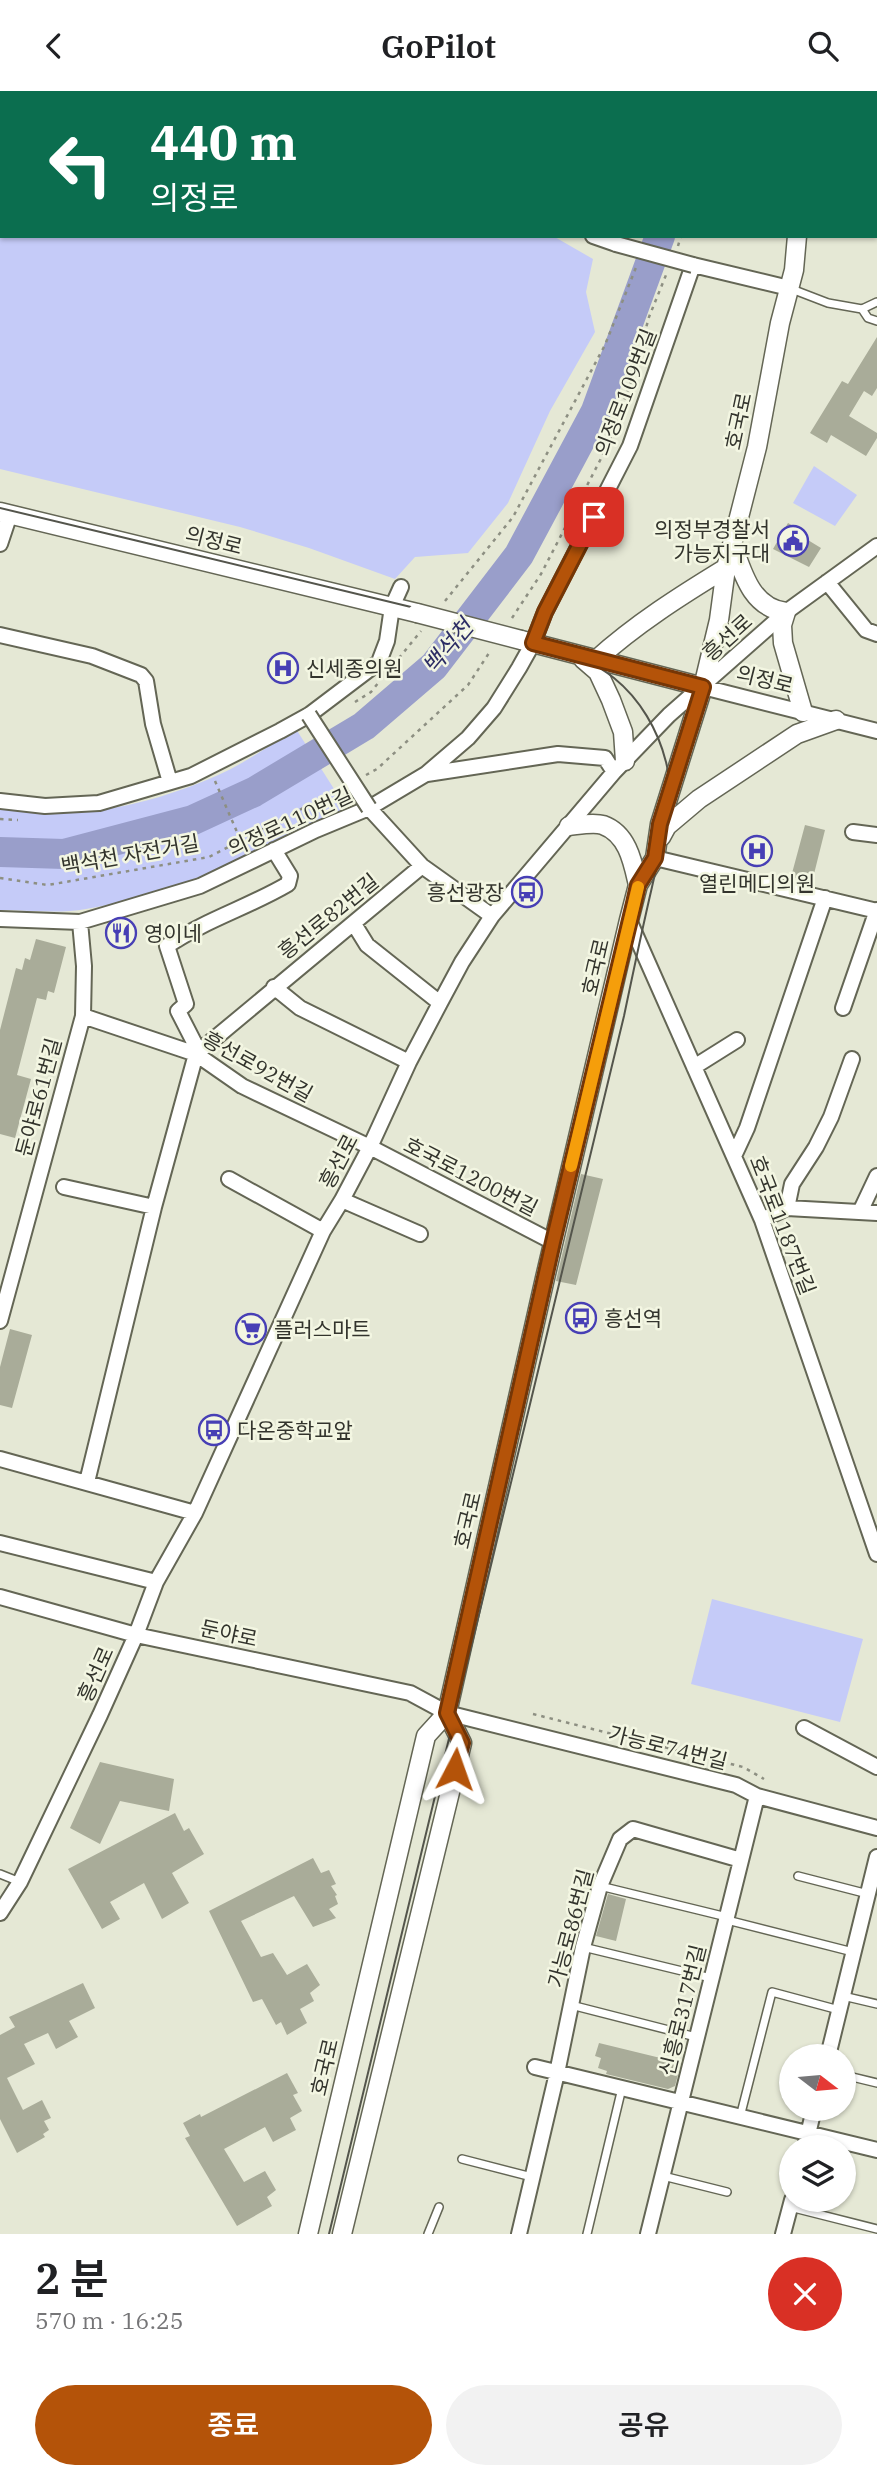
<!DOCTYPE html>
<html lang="ko">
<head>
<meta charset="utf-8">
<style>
	:root { --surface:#fff; --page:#f2f2f2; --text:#202124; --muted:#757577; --accent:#b45309 }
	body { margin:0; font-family:"IBM Plex Serif","Noto Sans KR",serif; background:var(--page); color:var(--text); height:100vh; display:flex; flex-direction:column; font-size:26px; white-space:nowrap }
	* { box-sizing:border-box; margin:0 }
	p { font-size:23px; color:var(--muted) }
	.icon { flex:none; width:38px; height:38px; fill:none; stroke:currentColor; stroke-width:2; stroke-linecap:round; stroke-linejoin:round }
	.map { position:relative; height:2143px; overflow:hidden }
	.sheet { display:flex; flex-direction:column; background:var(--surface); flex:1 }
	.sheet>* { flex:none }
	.top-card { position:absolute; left:0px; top:0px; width:878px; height:147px; box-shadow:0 2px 5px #0004; background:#0b6e4f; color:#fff; overflow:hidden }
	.needle { width:46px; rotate:106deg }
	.buttons { position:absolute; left:779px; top:1953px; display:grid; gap:14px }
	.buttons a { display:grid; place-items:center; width:77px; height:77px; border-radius:50%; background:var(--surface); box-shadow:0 2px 5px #0004; font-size:35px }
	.pin { position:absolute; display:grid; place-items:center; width:60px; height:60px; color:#fff; margin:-30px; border-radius:14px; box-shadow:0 4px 10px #0006 }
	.me { position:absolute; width:77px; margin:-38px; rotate:4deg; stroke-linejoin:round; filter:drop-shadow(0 0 5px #0008) }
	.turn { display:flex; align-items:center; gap:24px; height:147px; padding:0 35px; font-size:32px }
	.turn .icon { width:91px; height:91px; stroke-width:2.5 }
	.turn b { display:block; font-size:49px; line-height:60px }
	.round { display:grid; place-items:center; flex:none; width:74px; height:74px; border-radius:37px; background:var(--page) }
	.overview { display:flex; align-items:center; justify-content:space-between; height:119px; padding:0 35px }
	h1 { font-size:42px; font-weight:600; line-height:52px }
	.cta { display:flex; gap:14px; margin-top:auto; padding:14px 35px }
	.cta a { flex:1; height:80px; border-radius:42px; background:var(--accent); color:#fff; font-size:28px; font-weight:600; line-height:80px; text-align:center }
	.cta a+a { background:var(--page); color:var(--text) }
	header { display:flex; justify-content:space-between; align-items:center; height:91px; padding:0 35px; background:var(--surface); font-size:32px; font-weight:600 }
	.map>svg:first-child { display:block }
</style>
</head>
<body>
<header><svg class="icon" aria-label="back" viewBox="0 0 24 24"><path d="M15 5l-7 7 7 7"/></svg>GoPilot<svg class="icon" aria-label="search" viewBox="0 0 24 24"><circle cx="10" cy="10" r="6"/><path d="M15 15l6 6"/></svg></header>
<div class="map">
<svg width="877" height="2143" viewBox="0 0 877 2143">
	<rect width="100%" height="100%" fill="#e5e8d5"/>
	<path fill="#c5cbf8" d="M0 19H2V145H553L593 168 586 201 595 241 550 320 508 412 468 462 415 466 395 488 309 457 240 436 0 378Z
		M814 375 857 404 835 435 793 412Z
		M296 638 348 720C263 759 180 802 86 818 59 823 28 819 0 819V716C72 732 150 714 216 685 244 673 270 654 296 638Z
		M712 1508 863 1548 840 1631 691 1593Z"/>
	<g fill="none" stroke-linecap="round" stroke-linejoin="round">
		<path stroke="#999eca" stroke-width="30" d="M697 2V0
			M0 761 64 763 193 729 254 701 364 635 434 575 519 464 596 320 660 145"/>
	</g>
	<path fill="#a9ac99" d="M877 246V297L872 305 864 300 849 325 877 342V347L866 365 831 344 827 352 810 342 842 290 848 293Z
		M788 432 800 439 798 443 821 457 809 476 773 458Z
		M805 734 825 739 812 791 791 786Z
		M36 848 66 856 54 902 48 900 46 909 37 907 17 984 31 988 15 1047 0 1043V939L16 877 22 879 25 867 30 869Z
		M581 1083 603 1088 576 1194 556 1190Z
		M10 1238 32 1244 12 1317 0 1314V1276Z
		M100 1671 174 1688 169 1720 120 1710 100 1753 70 1737Z
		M175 1722 184 1740 189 1737 204 1763 172 1782 189 1812 162 1828 144 1792 110 1811 120 1828 102 1838 68 1778Z
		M313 1767 321 1782 329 1779 336 1793 331 1795 337 1804 335 1805 338 1813 329 1818 336 1827 313 1836 294 1805 241 1830 261 1866 273 1862 287 1884 307 1873 320 1894 310 1902 314 1910 300 1918 307 1932 287 1944 281 1931 276 1934 262 1908 253 1911 209 1820Z
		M608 1803 626 1808 616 1850 596 1845Z
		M83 1892 95 1917 69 1930 78 1946 56 1958 48 1942 24 1953 35 1973 7 1987 23 2019 42 2009 51 2027 44 2030 49 2039 43 2043 45 2046 17 2062 0 2028V1944L15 1936 9 1926Z
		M599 1952 681 1972 675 1995 668 1998 606 1983 607 1980 598 1977 601 1967 595 1965Z
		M287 1982 298 2002 293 2004 302 2020 290 2027 296 2039 273 2051 265 2036 224 2058 244 2091 265 2080 276 2099 267 2106 272 2115 237 2135 185 2047 190 2045 183 2032 200 2023 201 2026Z"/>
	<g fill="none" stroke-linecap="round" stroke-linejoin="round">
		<g stroke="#646655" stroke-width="10">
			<path id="service" d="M82 0V2
				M789 197 828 212 862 218 877 211
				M862 218 868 227 877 230
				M0 1783 20 1791
				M798 1785 868 1803
				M600 1795 727 1826
				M727 1829 853 1861
				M583 1856 711 1887
				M843 1905 877 1913
				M571 1914 696 1946
				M844 1984 877 1992
				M740 2026 772 1901 839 1919
				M462 2068 532 2086
				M663 2085 727 2101
				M790 2116 877 2138
				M428 2143 439 2116
				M587 2143 622 1997"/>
		</g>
		<g stroke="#646655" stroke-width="18">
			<path id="minor" d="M397 0 399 2
				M15 1 20 2
				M125 2 130 0
				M593 145 616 153
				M0 453 10 423
				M827 491 866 539 877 543
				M0 544 92 565 141 584 146 590 153 633 170 691
				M703 596 877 640
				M427 683 558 663 605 667 614 681
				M0 710 45 715 99 712 191 685 280 640 309 624 379 571 387 550 392 516 401 496
				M369 717 422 775 492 825
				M853 741 877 744
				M655 767 877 820
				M0 828 80 831 200 795 316 739 369 717 426 683 468 647 494 617 519 577 533 552 545 521 630 355 693 174 789 197
				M629 829 762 1129 877 1463
				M354 833 367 854 440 912
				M274 896 300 917 409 971
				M843 917 877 819
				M83 925 196 963 242 995 370 1056 553 1151
				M198 959 178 920 186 913 167 855C205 829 249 816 288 793L290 785 274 759
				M694 976 737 949
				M734 1065 747 1037 825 807
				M229 1088 323 1140
				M64 1096 154 1116
				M342 1109 420 1143
				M787 1117 792 1093 816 1056 831 1026 852 968
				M860 1121 877 1085
				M762 1129 787 1117 877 1122
				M0 1230 83 925 84 875 80 831
				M0 1368 195 1422
				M87 1391 154 1116 196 963 422 775
				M0 1452 156 1491
				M0 1506 136 1544 410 1602 447 1622 736 1694 757 1705 877 1737
				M804 1637 877 1676
				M0 1822 20 1791 100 1624 136 1544 156 1491 195 1422 323 1140 342 1109 370 1056 409 971 440 912 462 871 492 825 614 681 669 624 786 521 877 455
				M828 1965 877 1766
				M535 1976 877 2059
				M805 2056 814 2018
				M519 2143 557 1982 583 1856 600 1795 620 1748 633 1738 741 1769
				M648 2143 757 1705
				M783 2143 792 2109"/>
		</g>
		<g stroke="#646655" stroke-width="21">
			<path id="tertiary" d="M816 2V0
				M0 421 417 522
				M733 455C743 483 752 517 786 521L782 534 783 552 803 621
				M521 549 703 596
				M583 568 598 581 611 609 623 641 625 670
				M596 569C636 533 680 505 726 477
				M569 735C579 734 594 731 603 734 628 743 633 772 638 794
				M661 746 667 735 699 708 797 643 836 629
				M308 2143 426 1645 447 1622 545 1187 629 829 638 794 655 767 660 733 703 596 719 529 726 477 757 356 780 232 794 179 797 145
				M342 2143 462 1652 447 1622"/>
		</g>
		<path stroke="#8d8f82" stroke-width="2.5" stroke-dasharray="3.5 5" stroke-linecap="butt" d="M686 2 687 0
			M729 2V0
			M678 155 681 145
			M445 510 513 426 605 254 637 174
			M512 527 541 483 607 356 633 285 649 226 666 184
			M399 567 421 540
			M355 611 371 601 379 591
			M366 684 377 678 468 594 491 559
			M215 690 240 748
			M0 728 18 729
			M0 787 48 794 209 766 338 699
			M533 1623 743 1676 764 1688"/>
		<use href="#service" stroke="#fff" stroke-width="7"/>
		<use href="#minor" stroke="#fff" stroke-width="14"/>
		<use href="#tertiary" stroke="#fff" stroke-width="18"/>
		<path stroke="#54554c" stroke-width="2" d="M0 417C137 450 274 482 411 516 469 531 567 549 614 587 640 608 658 639 666 671 676 708 660 759 652 796 642 839 633 882 624 925L329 2143
			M606 951 619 900
			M533 1257 560 1145"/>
		<g stroke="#646655" stroke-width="18" stroke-linecap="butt">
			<path id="minor-bridge" d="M616 153 693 174
				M309 624 369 717"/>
		</g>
		<g stroke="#646655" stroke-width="21" stroke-linecap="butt">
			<path id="tertiary-bridge" d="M417 522 521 549"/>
		</g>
		<use href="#minor-bridge" stroke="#fff" stroke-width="14"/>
		<use href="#tertiary-bridge" stroke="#fff" stroke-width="18"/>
	</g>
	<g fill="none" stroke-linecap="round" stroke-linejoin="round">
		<g stroke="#753606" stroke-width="18">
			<path id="route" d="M455 1678 462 1652 447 1622 553 1151 634 812 638 794 655 767 660 733 703 596 533 552 545 521 594 426"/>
		</g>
		<use href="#route" stroke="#b45309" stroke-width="12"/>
		<path stroke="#f59e0b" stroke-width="12" d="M571 1075 638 796"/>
	</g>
	<defs>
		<g id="civic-ring" transform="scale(1.575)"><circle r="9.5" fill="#f3f6e2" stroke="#473fb5" stroke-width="1.5"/><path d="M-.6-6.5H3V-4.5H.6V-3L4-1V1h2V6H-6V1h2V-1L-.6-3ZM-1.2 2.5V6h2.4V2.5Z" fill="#473fb5"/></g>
		<g id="hospital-ring" transform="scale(1.575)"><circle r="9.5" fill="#f3f6e2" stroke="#473fb5" stroke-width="1.5"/><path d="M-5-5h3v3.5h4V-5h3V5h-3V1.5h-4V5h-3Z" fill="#473fb5"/></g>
		<g id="bus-ring" transform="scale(1.575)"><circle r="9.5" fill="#f3f6e2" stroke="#473fb5" stroke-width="1.5"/><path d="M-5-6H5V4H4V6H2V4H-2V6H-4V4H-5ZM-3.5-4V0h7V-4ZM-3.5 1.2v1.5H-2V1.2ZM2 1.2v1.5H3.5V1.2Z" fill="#473fb5"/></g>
		<g id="restaurant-ring" transform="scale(1.575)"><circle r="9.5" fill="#f3f6e2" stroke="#473fb5" stroke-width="1.5"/><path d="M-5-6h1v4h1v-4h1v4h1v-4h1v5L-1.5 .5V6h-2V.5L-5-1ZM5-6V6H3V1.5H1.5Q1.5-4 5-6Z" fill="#473fb5"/></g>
		<g id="supermarket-ring" transform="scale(1.575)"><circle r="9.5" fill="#f3f6e2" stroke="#473fb5" stroke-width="1.5"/><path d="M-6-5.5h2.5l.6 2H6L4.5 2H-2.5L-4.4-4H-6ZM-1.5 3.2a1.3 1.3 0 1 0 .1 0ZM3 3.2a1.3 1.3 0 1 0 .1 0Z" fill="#473fb5"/></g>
	</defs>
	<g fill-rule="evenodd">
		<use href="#civic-ring" x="793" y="450"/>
		<use href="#hospital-ring" x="283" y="577"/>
		<use href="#hospital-ring" x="757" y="760"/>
		<use href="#bus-ring" x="527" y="801"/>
		<use href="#restaurant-ring" x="121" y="842"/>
		<use href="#bus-ring" x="581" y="1227"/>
		<use href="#supermarket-ring" x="251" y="1238"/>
		<use href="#bus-ring" x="214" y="1339"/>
	</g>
	<g text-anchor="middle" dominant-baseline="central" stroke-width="5" stroke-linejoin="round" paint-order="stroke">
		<g font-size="21" fill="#33342d" stroke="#f3f6e2">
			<text transform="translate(625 301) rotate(-69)">의정로109번길</text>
			<text transform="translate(738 330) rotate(-78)">호국로</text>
			<text transform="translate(214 449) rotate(14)">의정로</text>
			<text transform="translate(727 546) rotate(-42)">흥선로</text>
			<text transform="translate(765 588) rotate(14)">의정로</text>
			<text transform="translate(290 730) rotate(-25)">의정로110번길</text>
			<text transform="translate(130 763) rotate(-10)">백석천 자전거길</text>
			<text transform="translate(328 825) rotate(-39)">흥선로82번길</text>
			<text transform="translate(595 876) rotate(-77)">호국로</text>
			<text transform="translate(258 975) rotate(29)">흥선로92번길</text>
			<text transform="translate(38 1006) rotate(-75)">둔야로61번길</text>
			<text transform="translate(338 1070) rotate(-62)">흥선로</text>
			<text transform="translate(471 1085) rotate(27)">호국로1200번길</text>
			<text transform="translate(783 1134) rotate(69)">호국로1187번길</text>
			<text transform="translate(467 1429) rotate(-77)">호국로</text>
			<text transform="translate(229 1542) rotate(12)">둔야로</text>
			<text transform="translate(95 1583) rotate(-66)">흥선로</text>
			<text transform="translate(668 1656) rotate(14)">가능로74번길</text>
			<text transform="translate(570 1837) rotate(-75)">가능로86번길</text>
			<text transform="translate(682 1919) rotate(-76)">신흥로317번길</text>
			<text transform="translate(324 1976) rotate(-77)">호국로</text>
		</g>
		<g font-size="21" fill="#33342d" stroke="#f3f6e2" text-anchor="start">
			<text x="770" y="438" text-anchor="end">의정부경찰서<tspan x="770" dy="24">가능지구대</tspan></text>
			<text x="306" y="577">신세종의원</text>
			<text x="757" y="792" text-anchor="middle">열린메디의원</text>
			<text x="504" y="801" text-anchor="end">흥선광장</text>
			<text x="144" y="842">영이네</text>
			<text x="604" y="1227">흥선역</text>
			<text x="274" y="1238">플러스마트</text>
			<text x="237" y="1339">다온중학교앞</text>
		</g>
		<g font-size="23" font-style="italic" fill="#2c2d64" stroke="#f3f6e2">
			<text transform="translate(447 555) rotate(-50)">백석천</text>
		</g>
	</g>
</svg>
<div class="buttons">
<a><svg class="needle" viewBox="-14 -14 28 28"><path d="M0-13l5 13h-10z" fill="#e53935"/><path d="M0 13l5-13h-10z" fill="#757577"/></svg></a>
<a><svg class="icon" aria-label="layers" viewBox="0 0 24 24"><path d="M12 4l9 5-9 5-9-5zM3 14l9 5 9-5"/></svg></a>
</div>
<div class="pin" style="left:594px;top:426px;background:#d93025"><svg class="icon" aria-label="arrive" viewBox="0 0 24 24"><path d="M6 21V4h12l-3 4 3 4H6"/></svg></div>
<svg class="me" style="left:455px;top:1678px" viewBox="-20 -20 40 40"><path d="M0-17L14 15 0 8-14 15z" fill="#b45309" stroke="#fff" stroke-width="4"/></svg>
<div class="top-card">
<div class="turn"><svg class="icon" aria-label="left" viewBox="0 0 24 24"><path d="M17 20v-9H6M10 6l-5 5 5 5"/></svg><div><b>440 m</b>의정로</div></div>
</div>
</div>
<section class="sheet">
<div class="overview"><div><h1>2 분</h1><p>570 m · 16:25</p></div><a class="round" style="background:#d93025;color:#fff"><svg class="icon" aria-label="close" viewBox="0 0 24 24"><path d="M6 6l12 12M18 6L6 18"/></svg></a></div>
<div class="cta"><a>종료</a><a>공유</a></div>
</section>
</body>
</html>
